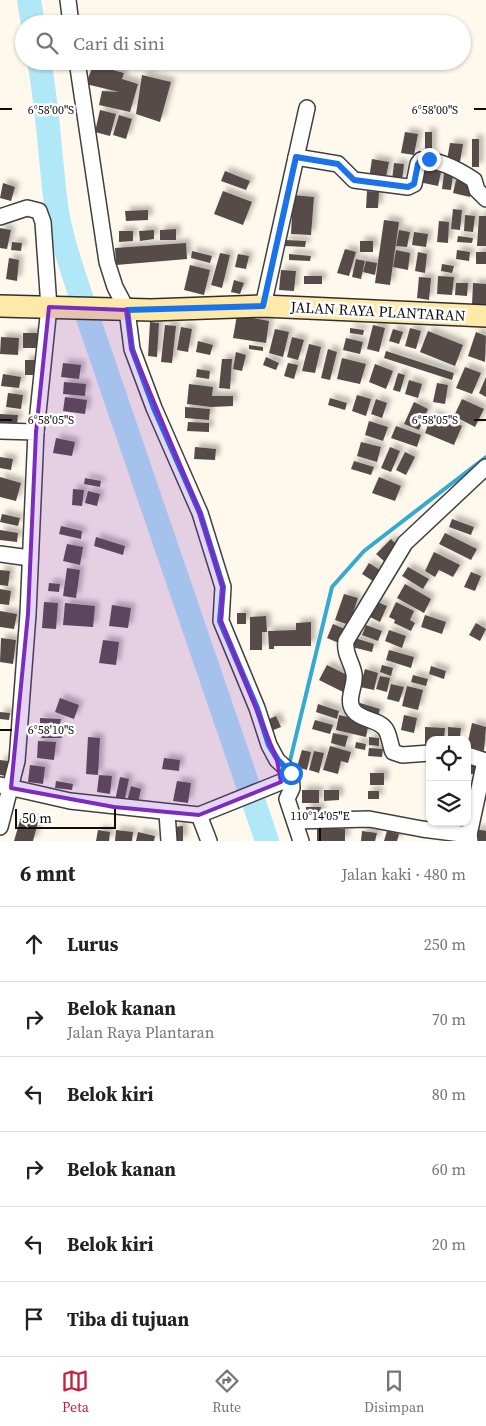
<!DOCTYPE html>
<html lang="id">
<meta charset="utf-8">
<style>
:root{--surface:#fff;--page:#f2f2f2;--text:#222;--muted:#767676;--line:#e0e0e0;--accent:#c3203e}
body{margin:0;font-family:"Source Serif 4",serif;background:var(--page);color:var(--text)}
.controls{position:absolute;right:15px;bottom:15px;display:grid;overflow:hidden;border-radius:10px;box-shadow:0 1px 4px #0004}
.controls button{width:45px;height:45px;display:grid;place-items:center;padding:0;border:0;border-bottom:1px solid var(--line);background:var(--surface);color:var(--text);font:25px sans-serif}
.scale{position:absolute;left:15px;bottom:12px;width:101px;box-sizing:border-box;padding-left:5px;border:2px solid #0d0d0d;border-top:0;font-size:14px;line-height:18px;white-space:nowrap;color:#0d0d0d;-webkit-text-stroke:4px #fff;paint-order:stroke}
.stop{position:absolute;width:15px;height:15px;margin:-11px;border:4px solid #1a73e8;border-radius:50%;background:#fff}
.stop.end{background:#1a73e8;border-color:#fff;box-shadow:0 1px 5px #0008}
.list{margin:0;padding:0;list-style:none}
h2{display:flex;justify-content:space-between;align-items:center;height:65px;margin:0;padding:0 20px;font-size:21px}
h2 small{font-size:16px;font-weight:400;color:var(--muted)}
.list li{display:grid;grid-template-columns:32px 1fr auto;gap:15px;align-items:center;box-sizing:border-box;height:75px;padding:0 20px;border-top:1px solid var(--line)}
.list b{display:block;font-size:19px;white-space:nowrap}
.list p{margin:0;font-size:16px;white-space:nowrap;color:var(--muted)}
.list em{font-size:16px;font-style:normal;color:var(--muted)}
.icon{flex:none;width:28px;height:28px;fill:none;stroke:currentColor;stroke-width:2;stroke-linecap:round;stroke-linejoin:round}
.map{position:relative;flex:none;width:486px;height:841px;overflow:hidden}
.search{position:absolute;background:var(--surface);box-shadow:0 1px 4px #0004;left:15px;right:15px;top:15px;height:55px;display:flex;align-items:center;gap:12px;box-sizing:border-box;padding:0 18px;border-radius:28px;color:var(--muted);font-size:19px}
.sheet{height:515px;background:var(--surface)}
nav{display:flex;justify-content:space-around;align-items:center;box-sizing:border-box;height:70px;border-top:1px solid var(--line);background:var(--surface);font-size:14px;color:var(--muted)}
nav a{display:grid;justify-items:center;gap:2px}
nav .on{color:var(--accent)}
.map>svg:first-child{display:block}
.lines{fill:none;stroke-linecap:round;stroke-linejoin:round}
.stream{stroke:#34aad2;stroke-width:4}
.river{stroke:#b0e8f8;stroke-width:24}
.building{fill:#564c49;filter:url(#shadow)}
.street-casing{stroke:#404040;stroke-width:18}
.secondary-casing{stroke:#2f2f2f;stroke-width:24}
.street{stroke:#fff;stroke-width:15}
.secondary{stroke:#ffe9a8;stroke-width:21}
.route{stroke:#1a73e8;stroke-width:6}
.marked{fill:#7b2cbf;fill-opacity:0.2;stroke:#7b2cbf;stroke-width:4;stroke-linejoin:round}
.ticks{fill:none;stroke:#0d0d0d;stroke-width:2}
.labels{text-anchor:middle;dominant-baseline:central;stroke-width:5;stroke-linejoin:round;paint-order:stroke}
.street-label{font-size:15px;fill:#0d0d0d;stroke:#fff}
.ticks-label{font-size:12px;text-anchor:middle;fill:#0d0d0d;stroke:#fff;stroke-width:5;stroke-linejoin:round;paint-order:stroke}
</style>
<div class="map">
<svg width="486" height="841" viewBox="0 0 486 841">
<defs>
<filter id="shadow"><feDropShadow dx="4.5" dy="-4.5" stdDeviation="2.5" flood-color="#0004"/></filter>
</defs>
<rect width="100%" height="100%" fill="#fff9ed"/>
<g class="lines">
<polyline class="stream" points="289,765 332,587 364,551 486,457"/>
<g class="river">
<polyline points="29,0 33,24"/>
<path d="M39 61C48 109 50 157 56 205 61 241 75 277 86 312L267 841"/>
</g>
</g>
<g class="building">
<polygon points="93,65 124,73 122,79 138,84 130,112 99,105 102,91 119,92 86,84"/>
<polygon points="142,75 171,82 160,122 136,114"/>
<polygon points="100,110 116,114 110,136 95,132"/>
<polygon points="119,115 132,119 126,139 113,135"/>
<polygon points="405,132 418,134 414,155 401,153"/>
<rect x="425" y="132" width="7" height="21"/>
<rect x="472" y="139" width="7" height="28"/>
<polygon points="450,143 463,144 460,162 447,160"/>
<polygon points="372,159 389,162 385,182 369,179"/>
<polygon points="394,163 404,164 402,181 392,180"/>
<polygon points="422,168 441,172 438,186 419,182"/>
<polygon points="225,171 250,181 246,190 221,181"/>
<polygon points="444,173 453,174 451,190 442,189"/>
<polygon points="456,180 473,184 470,197 453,193"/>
<polygon points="3,183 15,187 11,201 0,198"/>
<polygon points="223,191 252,202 243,225 214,214"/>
<polygon points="367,191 379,192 378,208 366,208"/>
<polygon points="293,195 314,197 311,235 291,234"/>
<polygon points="453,209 462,210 460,230 451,229"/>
<polygon points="148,210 148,220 126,221 125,211"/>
<polygon points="465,215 475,216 473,232 464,231"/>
<polygon points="479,216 486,216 486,246 477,246"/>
<polygon points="384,220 399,222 390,285 375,283"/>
<polygon points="439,221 449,222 448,243 437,242"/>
<polygon points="0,228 11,230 7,249 0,248"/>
<polygon points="176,229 176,240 160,240 160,230"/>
<polygon points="154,230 154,239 140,241 139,231"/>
<polygon points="399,230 410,232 407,247 396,246"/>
<polygon points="119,231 133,231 133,241 119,242"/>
<polygon points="414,232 428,234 426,247 412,245"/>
<polygon points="458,236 473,238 472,243 457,242"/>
<polygon points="285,240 306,241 305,247 285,246"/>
<rect x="360" y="241" width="13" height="11"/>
<polygon points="12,242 22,243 21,251 11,250"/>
<polygon points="186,243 187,259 116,265 115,248"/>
<polygon points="345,249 356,252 349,276 337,273"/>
<polygon points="396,250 410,253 408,270 393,267"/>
<polygon points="457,250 470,252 469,261 456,259"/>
<polygon points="192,251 212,256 210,263 191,258"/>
<polygon points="418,252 427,254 425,273 415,271"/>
<rect x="476" y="252" width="10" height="12"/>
<polygon points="220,253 230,255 222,288 211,285"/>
<polygon points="238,254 249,256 246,269 235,267"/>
<polygon points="289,254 311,256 310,261 289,260"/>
<polygon points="9,258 19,260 17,281 6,279"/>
<polygon points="356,259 365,261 361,279 352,277"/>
<polygon points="366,261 377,263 375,275 363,272"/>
<polygon points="442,264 454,266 452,273 441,271"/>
<polygon points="190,265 210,270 204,295 184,290"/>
<polygon points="281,270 296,271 294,291 279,290"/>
<rect x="304" y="276" width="18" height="8"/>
<polygon points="438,276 454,277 452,295 437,294"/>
<polygon points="419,277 431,278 429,300 417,298"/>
<polygon points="234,280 244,283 240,294 231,292"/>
<polygon points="456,283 468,283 467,296 455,295"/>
<polygon points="473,283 486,284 486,305 472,305"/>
<polygon points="237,315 269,321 266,343 233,338"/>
<polygon points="150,322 159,323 157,357 148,356"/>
<polygon points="165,325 176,326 172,363 161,362"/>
<polygon points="373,325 385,328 379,352 367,349"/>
<polygon points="181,327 192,329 188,352 177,350"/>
<polygon points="350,328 364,330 363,335 350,333"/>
<polygon points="410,328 421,331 416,349 405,346"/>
<polygon points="275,329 289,332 283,357 269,353"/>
<polygon points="393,329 403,332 399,344 389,341"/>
<polygon points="428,331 463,345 455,366 420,352"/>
<polygon points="476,332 486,336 485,362 468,356"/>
<rect x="23" y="333" width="14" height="15"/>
<polygon points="1,337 19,338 18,355 0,354"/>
<polygon points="292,337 304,340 298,360 287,357"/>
<polygon points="346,338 363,342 360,354 343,350"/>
<polygon points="198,341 213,345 210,355 196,352"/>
<polygon points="309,344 321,347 315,373 302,371"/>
<polygon points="249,345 263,347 263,351 249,349"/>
<polygon points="328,349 337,352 330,380 321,378"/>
<polygon points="386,351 454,373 452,380 384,358"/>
<polygon points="236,352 246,355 242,371 233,369"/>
<polygon points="266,357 279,363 276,370 263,365"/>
<polygon points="342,358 366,364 360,384 337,379"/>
<polygon points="222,359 232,359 230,389 219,388"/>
<rect x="25" y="360" width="12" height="15"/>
<polygon points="63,363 81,365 79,379 61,377"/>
<polygon points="288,363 298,365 294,379 284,376"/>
<polygon points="375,364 393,371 386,389 369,382"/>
<polygon points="465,367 481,373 472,394 456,388"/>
<polygon points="197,369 210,371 209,379 196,377"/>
<polygon points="398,373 405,375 400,392 393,390"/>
<polygon points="3,374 21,377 19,388 1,386"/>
<polygon points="486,377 486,397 479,393"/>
<polygon points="409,380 422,384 418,398 405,394"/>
<polygon points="64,382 86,384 85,396 63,394"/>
<polygon points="437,383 448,385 445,404 433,402"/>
<polygon points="189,384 213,387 212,396 233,396 233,406 211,407 187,404"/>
<polygon points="8,393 23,395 21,409 6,407"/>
<polygon points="357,395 371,399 366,416 352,411"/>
<polygon points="65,397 87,400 85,414 63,411"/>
<polygon points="330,398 347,403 345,410 328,405"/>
<polygon points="376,399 387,403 382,418 371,414"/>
<polygon points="462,399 484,409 475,427 454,416"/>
<polygon points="414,402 428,409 419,430 404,424"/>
<polygon points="185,407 210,409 209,420 185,418"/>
<polygon points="0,414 18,415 17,425 0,423"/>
<polygon points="432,414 462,426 454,445 425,433"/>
<polygon points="369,421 388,427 383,441 365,435"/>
<polygon points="188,422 209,423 209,432 187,431"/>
<polygon points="396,426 421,435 417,447 391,438"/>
<polygon points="56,438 75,442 72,456 53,453"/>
<polygon points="361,442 381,447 377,462 357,456"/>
<polygon points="195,447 216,449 215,460 194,459"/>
<polygon points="390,447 400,451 391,472 381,468"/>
<polygon points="405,452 415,457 406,475 396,470"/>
<polygon points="0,457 13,459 11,470 0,468"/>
<polygon points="354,461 374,467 371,475 351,469"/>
<polygon points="0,477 21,483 16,501 0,497"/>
<polygon points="379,477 401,486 395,501 372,493"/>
<polygon points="85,478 101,481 100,487 84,484"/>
<polygon points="73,489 84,490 82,506 72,505"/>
<polygon points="88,491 100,494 97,506 85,503"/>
<polygon points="2,514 20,518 18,526 0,522"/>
<polygon points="452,519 474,527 471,535 449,527"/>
<polygon points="61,526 82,531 81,539 59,534"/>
<polygon points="0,530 18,533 17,542 0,540"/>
<polygon points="445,533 477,549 471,560 439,544"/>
<polygon points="96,537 125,546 123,555 94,546"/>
<polygon points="391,539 400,548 386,563 376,554"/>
<polygon points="67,544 83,547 80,565 63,561"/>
<polygon points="434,552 460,565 453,577 439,570 435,577 425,571"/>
<polygon points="369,563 383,572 376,583 362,574"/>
<polygon points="408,567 429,579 423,589 402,576"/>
<polygon points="67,568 80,570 76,598 63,596"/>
<polygon points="0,570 10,571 8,586 0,585"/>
<polygon points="471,572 481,576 475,591 464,587"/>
<polygon points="49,583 60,584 59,592 48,591"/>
<polygon points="405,584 431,599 424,613 397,598"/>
<polygon points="0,589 11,591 9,605 0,604"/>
<polygon points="344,594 358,598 349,625 335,620"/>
<polygon points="375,601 387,606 380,622 368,616"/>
<polygon points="44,602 58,603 56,629 42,628"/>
<polygon points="396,602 414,611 410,620 415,623 411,631 394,623 395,620 389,617"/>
<polygon points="65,603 95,606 93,627 63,625"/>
<polygon points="112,605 131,608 128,628 109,626"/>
<polygon points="0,611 17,614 14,629 0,627"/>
<rect x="237" y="613" width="9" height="11"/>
<polygon points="425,615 446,622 442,634 421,627"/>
<polygon points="266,616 267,632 262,632 262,650 250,650 250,617"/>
<polygon points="311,622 311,646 274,646 274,649 269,649 268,631 296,630 296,623"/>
<polygon points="476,623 486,629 480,641 469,635"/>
<polygon points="333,624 347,630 341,644 327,638"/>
<polygon points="366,625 382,631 378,641 362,635"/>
<polygon points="389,630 406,636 402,648 385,641"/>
<polygon points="1,638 16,640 13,664 0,662"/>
<polygon points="355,638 374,644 372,652 352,647"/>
<polygon points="103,640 119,642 116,665 99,663"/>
<polygon points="389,650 414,657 411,668 386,660"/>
<polygon points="327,665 351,677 343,692 319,680"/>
<polygon points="382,665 393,668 391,676 380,672"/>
<polygon points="431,666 446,671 444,679 429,674"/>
<polygon points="365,669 378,673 374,690 360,687"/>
<polygon points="413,675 428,679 426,686 411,682"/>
<polygon points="380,676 390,678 387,692 376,689"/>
<polygon points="391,684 404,687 399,702 387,699"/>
<polygon points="407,686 423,690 418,710 402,706"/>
<polygon points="60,698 79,705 74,719 55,712"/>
<polygon points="360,703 380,709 377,719 357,713"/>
<polygon points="318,704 339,711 337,719 316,712"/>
<polygon points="0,712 10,713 9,720 0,719"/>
<polygon points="339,715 369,722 366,737 336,730"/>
<polygon points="404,715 417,718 414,733 401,730"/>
<polygon points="276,716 281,727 271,731 267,720"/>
<polygon points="40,718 61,719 60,724 40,723"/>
<polygon points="315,720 333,725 330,734 312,729"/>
<polygon points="472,723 486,727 484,751 467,746"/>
<polygon points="425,727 445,728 444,740 430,740 430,748 425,748"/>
<polygon points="448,727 461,728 460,738 448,737"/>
<polygon points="42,728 63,728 62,738 41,738"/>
<polygon points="333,733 348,736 345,747 331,743"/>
<polygon points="88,737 100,738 98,775 86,774"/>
<polygon points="369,737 379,738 379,746 369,745"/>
<polygon points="38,741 56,742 54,760 37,758"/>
<polygon points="356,742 366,744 365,750 355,748"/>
<polygon points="330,746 351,752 348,763 341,761 338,774 323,770"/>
<polygon points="369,748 383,749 382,757 368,756"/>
<polygon points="302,750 311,752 307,770 297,767"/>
<polygon points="314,751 324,753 319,773 309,770"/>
<polygon points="164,758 180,760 179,771 162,769"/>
<rect x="467" y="758" width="11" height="16"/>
<polygon points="0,760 8,761 6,776 0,775"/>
<polygon points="30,765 45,767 43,784 28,782"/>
<rect x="370" y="773" width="14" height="12"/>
<polygon points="99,775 112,776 110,794 97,792"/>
<polygon points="120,777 129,779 124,803 115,801"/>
<polygon points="56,781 73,784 72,790 55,788"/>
<polygon points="177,781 191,783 188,803 173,801"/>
<polygon points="131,786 141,789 137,807 126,805"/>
<rect x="302" y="790" width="17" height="13"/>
<polygon points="324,790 339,790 339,800 324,801"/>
<rect x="368" y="791" width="11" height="8"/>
<polygon points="306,807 321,807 320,816 306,816"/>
<polygon points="21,817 38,822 33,841 14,841"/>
<polygon points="183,826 183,841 175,841 174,827"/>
<polygon points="317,828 345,829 345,841 317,841"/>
<polygon points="476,829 486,831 486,841 473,841"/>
<polygon points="98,830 110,832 109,841 96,841"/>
<polygon points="116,830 133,832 132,841 115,841"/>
<polygon points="362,831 377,833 375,841 361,841"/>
<polygon points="387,831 399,834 397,841 384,841"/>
<polygon points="138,832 155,836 154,841 136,841"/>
</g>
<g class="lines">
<g class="street-casing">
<g id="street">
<polyline points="68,0 71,24"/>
<polyline points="77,61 107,262 115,287 127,310 132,349 154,408 200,513 223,587 221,621 257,708 269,745 277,760 291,773 292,788 287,799 301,841"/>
<path d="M296 157 338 164 354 180 408 187 414 184 418 164 421 160C439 159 459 170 474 180L477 190 486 199"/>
<polyline points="0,217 27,208 39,211 43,222 49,307 36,432"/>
<polyline points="263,306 307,108"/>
<polyline points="0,431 36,432 28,614 17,761 0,827"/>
<polyline points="0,554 30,558"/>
<path d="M430 753 402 755 393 752C390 745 390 737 386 730 380 719 362 721 354 711 345 700 356 686 354 674 352 662 344 654 346 641L405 543 486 467"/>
<polyline points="467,755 486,761"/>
<polyline points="0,785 70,801 199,815 281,782"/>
<polyline points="167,813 169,841"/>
<polyline points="199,815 209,841"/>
<polyline points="295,821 369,819 422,829 469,835"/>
<polyline points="470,841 469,835 485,761"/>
</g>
</g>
<g class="secondary-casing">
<polyline id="secondary" points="0,306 151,310 263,306 486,316"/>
</g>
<use href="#street" class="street"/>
<use href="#secondary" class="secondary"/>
</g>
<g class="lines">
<polyline class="route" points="291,773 278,760 269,745 257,708 220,621 223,587 200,513 154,408 132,349 127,310 263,306 296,157 338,164 354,180 408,187 414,184 418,164 421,160 429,159"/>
</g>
<path class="marked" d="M49 307 127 310 132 349 200 513 223 587 221 621 277 760 281 782 199 815 114 807 11 788 28 614 36 432Z"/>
<path class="ticks" d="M0 109H12M474 109H486M0 420H12M474 420H486M0 730H12M320 828V841"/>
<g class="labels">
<g class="street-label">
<text transform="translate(378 311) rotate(3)">JALAN RAYA PLANTARAN</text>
</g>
</g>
<g class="ticks-label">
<text x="51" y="114">6°58'00"S</text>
<text x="435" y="114">6°58'00"S</text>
<text x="51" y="424">6°58'05"S</text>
<text x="435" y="424">6°58'05"S</text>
<text x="51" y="734">6°58'10"S</text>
<text x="320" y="820">110°14'05"E</text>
</g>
</svg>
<div class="controls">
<button><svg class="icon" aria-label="locate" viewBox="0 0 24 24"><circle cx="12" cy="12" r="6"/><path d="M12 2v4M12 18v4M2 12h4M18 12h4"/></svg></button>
<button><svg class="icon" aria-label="layers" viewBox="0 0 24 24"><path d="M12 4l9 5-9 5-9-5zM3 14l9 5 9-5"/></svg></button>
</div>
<div class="scale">50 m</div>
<div class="stop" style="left:291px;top:773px"></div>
<div class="stop end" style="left:429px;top:159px"></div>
<div class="search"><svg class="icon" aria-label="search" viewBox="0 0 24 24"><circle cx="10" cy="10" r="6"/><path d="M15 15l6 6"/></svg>Cari di sini</div>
</div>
<section class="sheet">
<h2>6 mnt<small>Jalan kaki · 480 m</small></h2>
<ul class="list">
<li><svg class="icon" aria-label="ahead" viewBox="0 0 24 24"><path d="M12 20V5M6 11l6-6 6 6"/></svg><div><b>Lurus</b></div><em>250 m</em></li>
<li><svg class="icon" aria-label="right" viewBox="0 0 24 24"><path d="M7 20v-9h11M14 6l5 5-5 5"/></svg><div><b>Belok kanan</b><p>Jalan Raya Plantaran</p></div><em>70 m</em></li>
<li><svg class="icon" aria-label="left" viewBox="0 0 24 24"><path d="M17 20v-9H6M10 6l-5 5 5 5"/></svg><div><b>Belok kiri</b></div><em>80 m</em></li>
<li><svg class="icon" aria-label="right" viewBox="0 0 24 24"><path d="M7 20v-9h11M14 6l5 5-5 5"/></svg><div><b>Belok kanan</b></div><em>60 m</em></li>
<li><svg class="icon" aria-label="left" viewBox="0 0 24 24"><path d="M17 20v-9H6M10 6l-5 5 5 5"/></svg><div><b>Belok kiri</b></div><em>20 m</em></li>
<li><svg class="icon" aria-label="arrive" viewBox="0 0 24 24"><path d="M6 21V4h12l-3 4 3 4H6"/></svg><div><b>Tiba di tujuan</b></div></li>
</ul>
</section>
<nav>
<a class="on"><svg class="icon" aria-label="map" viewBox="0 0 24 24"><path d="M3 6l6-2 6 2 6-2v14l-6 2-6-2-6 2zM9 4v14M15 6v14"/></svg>Peta</a>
<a><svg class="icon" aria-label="directions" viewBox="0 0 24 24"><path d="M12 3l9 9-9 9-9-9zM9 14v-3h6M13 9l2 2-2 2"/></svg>Rute</a>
<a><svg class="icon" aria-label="saved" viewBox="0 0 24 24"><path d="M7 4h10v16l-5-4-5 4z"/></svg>Disimpan</a>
</nav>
